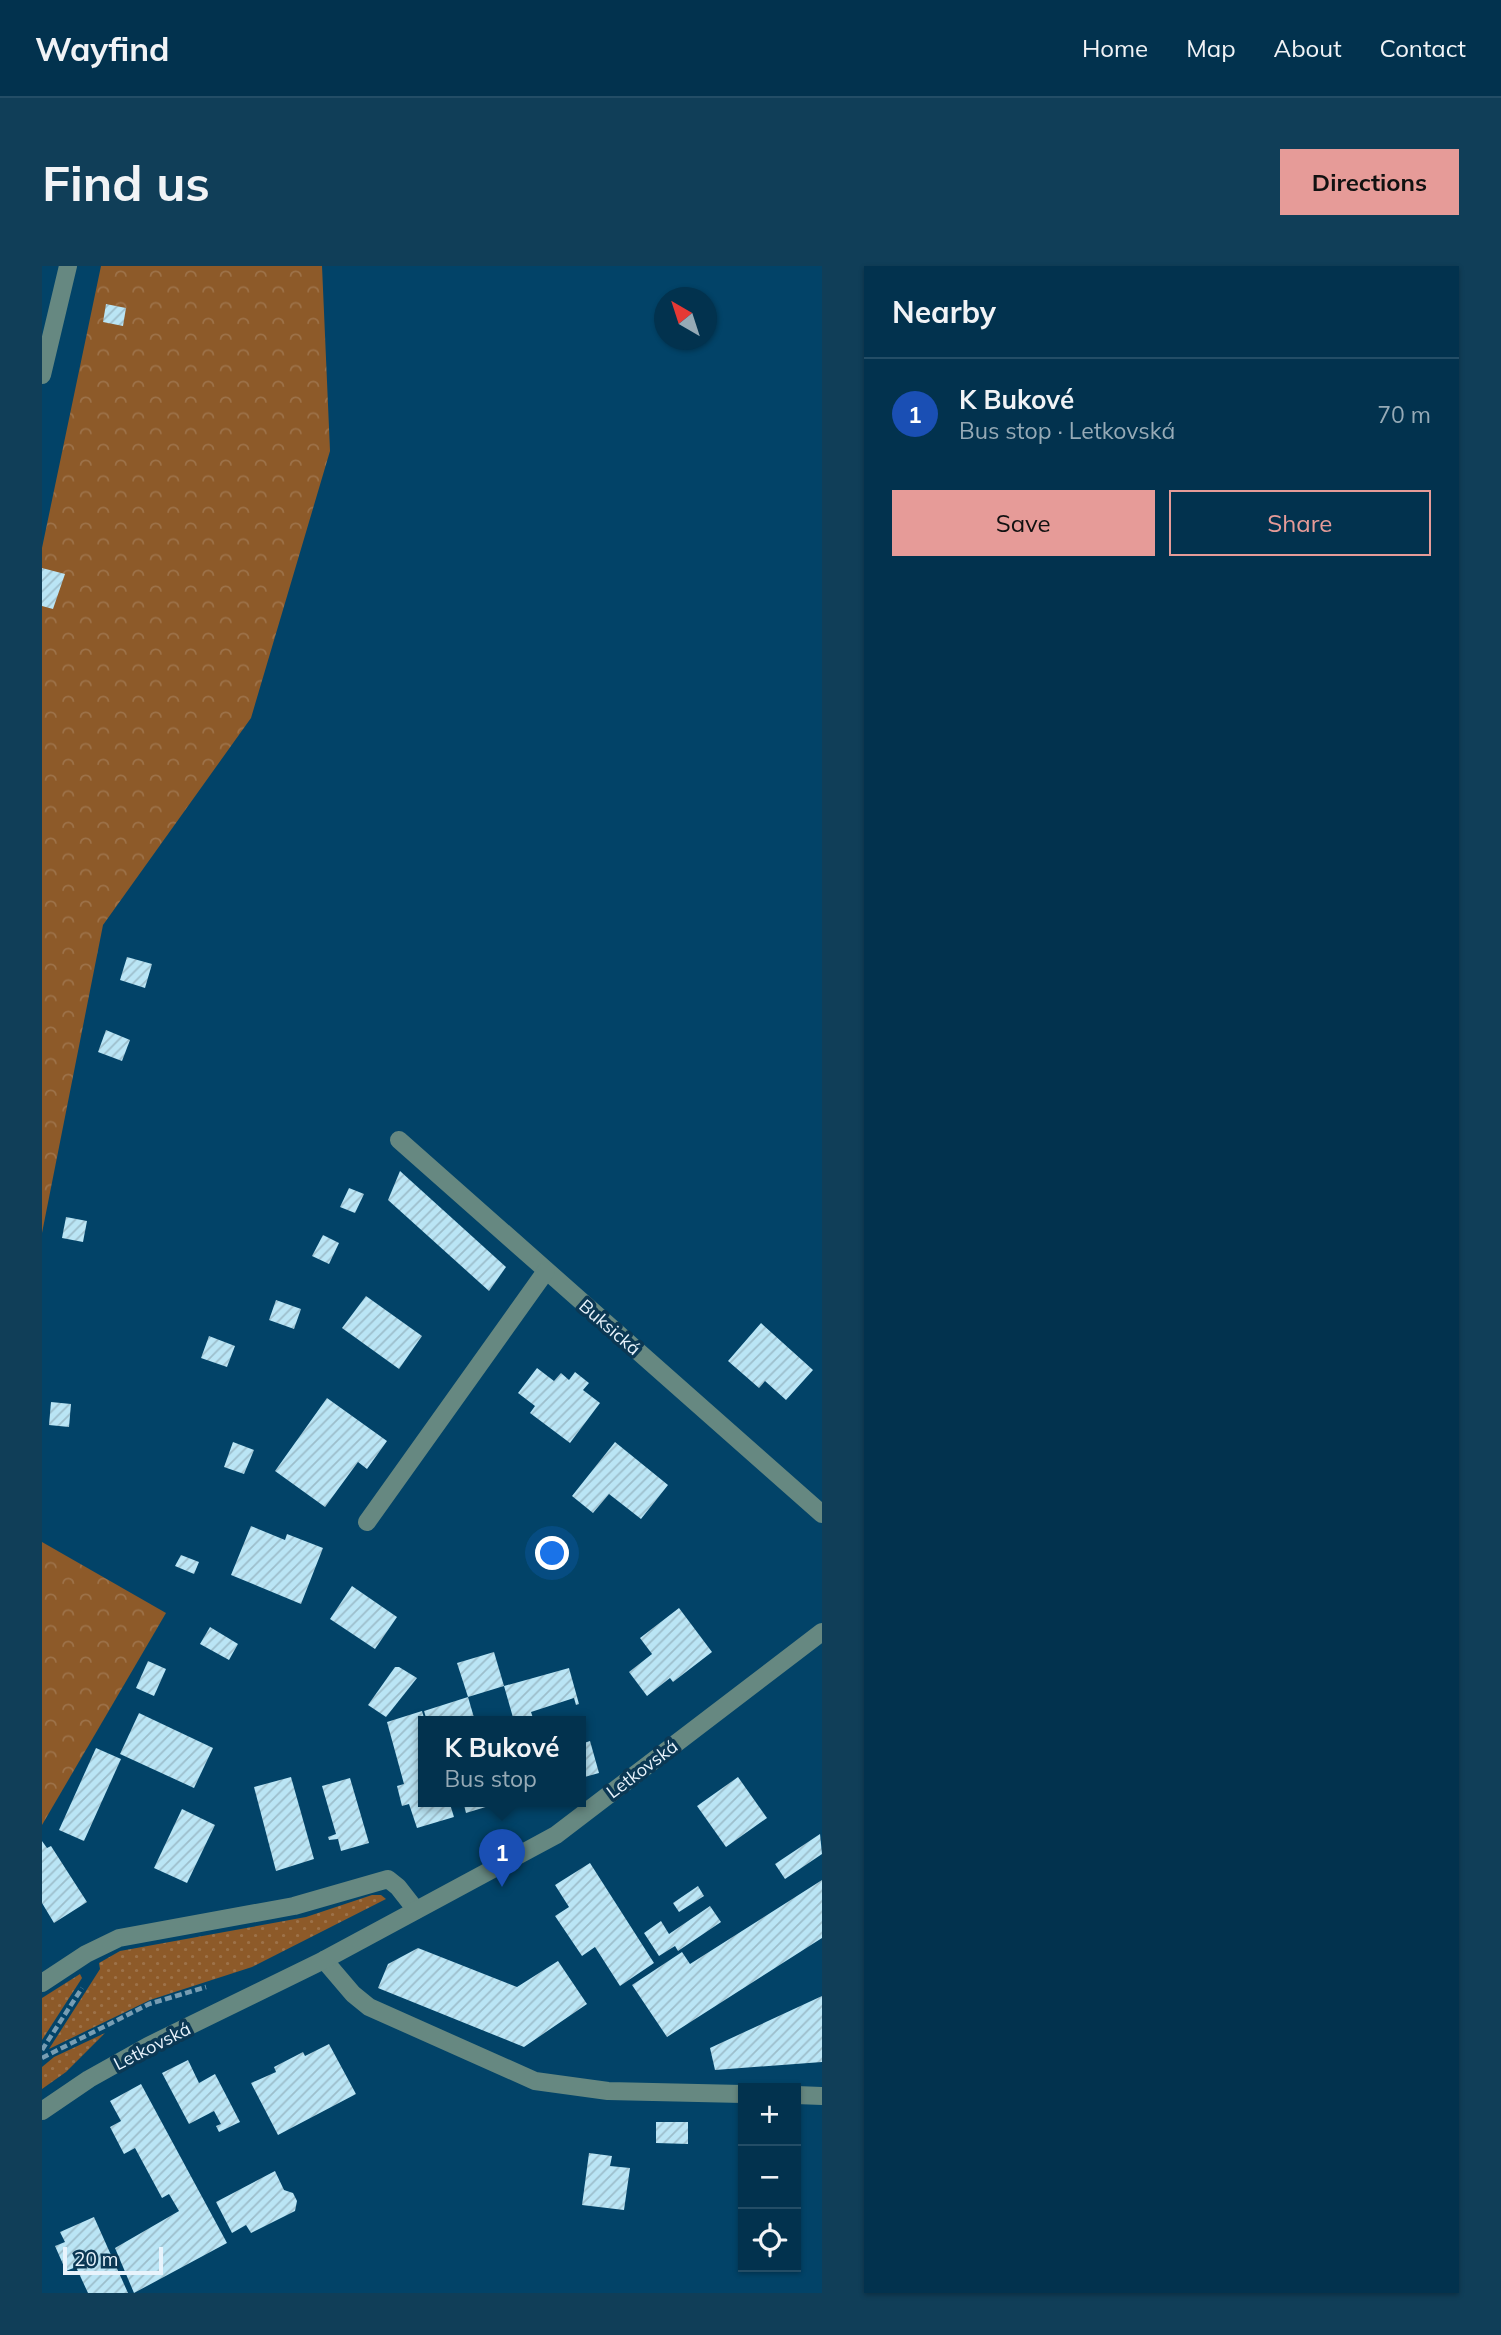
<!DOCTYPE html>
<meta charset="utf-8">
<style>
:root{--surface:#02324e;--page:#103e58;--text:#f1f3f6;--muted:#96aab6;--line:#234d66;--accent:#e69b98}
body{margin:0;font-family:Mulish,sans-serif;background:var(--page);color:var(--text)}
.controls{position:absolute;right:21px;bottom:21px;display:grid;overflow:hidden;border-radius:0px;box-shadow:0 2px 5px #0004}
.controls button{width:63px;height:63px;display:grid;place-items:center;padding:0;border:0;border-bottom:2px solid var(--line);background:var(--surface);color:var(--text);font:35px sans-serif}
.compass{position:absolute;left:612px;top:21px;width:63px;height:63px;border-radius:50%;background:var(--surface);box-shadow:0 2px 5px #0004;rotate:321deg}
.scale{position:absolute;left:21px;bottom:18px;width:100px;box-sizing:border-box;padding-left:7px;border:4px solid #e8f3fc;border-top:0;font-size:19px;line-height:24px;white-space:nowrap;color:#e8f3fc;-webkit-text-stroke:5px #0b3854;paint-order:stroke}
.you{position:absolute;left:511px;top:1288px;width:24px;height:24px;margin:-18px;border:5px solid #fff;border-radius:50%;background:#1a73e8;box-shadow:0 0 0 10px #1a73e833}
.badge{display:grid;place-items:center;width:46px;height:46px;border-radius:50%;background:var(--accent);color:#fff;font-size:23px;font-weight:700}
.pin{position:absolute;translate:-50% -58px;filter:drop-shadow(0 2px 4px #0008)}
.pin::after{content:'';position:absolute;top:37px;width:24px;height:21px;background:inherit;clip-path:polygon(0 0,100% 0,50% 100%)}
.popup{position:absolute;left:376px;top:1450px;width:168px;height:91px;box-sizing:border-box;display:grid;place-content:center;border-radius:0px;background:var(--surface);filter:drop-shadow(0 2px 5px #0005);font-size:23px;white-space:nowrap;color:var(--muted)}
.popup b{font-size:26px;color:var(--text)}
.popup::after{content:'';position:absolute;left:50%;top:100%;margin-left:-14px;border:14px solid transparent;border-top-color:var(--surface)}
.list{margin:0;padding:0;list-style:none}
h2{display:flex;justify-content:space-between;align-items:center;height:91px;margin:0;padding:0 28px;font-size:30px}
h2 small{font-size:23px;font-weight:400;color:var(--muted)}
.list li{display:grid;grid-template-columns:46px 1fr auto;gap:21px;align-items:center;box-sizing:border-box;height:112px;padding:0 28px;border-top:2px solid var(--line)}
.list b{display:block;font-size:26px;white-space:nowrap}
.list p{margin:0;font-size:23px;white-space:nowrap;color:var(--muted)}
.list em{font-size:23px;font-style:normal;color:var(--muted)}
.actions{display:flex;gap:14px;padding:21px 28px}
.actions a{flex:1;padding:16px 0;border:2px solid var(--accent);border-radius:0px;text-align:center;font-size:24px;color:var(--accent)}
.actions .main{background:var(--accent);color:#111}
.icon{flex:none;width:38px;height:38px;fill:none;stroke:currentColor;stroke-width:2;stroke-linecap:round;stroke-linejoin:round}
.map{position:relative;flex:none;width:780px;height:2027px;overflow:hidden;border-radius:0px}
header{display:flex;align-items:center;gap:42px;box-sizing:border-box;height:98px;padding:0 35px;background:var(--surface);border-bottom:2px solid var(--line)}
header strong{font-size:33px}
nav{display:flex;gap:38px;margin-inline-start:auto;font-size:24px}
.intro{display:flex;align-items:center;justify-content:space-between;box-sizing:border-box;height:168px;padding:0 42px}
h1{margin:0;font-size:49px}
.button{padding:18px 32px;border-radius:0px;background:var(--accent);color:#111;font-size:24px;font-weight:700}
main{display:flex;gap:42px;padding:0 42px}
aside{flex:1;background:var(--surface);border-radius:0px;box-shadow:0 2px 5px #0004}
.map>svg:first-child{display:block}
.grass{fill:url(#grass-dots)}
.forest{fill:url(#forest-crowns)}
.building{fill:url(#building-hatch)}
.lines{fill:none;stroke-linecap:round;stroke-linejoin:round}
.path{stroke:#779db3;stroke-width:4.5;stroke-dasharray:7 3.5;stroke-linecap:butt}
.minor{stroke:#668881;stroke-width:18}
.labels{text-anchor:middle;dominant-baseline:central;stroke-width:7;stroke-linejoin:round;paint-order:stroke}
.street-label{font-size:18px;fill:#e8f3fc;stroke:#0b3854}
</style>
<header>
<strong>Wayfind</strong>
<nav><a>Home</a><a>Map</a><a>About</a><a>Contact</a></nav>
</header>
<div class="intro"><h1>Find us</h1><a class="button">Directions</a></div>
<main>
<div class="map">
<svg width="780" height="2027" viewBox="0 0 780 2027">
<defs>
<pattern id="grass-dots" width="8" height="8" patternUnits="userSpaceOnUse" patternTransform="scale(1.75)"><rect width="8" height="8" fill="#8d5a29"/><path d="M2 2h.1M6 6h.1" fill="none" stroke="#9d7249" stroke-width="1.8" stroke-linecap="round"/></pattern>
<pattern id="forest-crowns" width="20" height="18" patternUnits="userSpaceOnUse" patternTransform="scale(1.75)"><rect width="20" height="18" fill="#8d5a29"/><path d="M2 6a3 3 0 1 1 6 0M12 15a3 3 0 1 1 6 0" fill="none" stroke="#9d7249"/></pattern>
<pattern id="building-hatch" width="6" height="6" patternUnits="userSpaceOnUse" patternTransform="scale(1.75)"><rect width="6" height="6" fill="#bae5f5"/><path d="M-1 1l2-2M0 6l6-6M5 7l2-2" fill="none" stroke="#9dbecb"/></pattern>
</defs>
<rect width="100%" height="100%" fill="#024368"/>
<g class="grass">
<polygon points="330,1629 339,1629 344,1633 210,1701 108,1734 7,1783 58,1703 57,1697 78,1685 264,1651"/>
<polygon points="38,1708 40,1712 0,1774 0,1732"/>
<polygon points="63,1767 24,1806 0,1823 0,1801 12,1791"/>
</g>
<g class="forest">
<polygon points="59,0 280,0 288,185 209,452 61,659 0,967 0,282"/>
<polygon points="0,1276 124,1347 0,1559"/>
</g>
<g class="building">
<polygon points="64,38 84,42 81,60 61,56"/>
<polygon points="0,302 23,308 11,343 0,340"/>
<polygon points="85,691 110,698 103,722 78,714"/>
<polygon points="64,764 88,774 80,795 56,786"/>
<polygon points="358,905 464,1001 447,1025 346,934"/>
<polygon points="307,922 322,928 313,947 298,941"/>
<polygon points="24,951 45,955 41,976 20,972"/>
<polygon points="281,969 297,977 287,998 270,990"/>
<polygon points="324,1030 380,1070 357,1103 300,1062"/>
<polygon points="234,1034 259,1043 252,1063 227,1054"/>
<polygon points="719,1057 771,1104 744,1134 723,1115 717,1122 686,1095"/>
<polygon points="167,1070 193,1080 185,1101 159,1092"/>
<polygon points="495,1102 512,1115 519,1107 527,1114 533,1106 547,1117 541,1124 558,1137 528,1177 488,1147 493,1140 476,1127"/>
<polygon points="285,1132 345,1175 325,1203 316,1196 283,1241 233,1205"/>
<polygon points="9,1136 29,1138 27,1161 7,1159"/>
<polygon points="191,1176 212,1184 202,1208 182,1201"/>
<polygon points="573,1176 626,1219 599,1253 567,1228 551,1247 530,1230"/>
<polygon points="209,1260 243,1274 245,1268 281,1282 259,1338 189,1309"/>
<polygon points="139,1289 157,1296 152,1308 133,1300"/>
<polygon points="310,1320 355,1351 333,1383 288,1353"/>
<polygon points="637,1342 670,1386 631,1416 628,1412 605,1430 587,1406 610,1388 598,1372"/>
<polygon points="168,1361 196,1378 187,1394 158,1378"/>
<polygon points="452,1386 462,1420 426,1431 415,1397"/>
<polygon points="106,1395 124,1403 112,1430 94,1422"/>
<polygon points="353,1401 357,1401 375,1412 344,1451 326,1439"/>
<polygon points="527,1402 537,1438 534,1439 532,1432 489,1446 492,1455 472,1455 462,1420"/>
<polygon points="426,1431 433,1455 385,1455 382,1445"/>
<polygon points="380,1445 383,1455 381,1535 407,1535 412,1551 375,1562 367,1538 360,1540 355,1520 362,1518 345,1456"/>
<polygon points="97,1447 171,1482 152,1522 78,1488"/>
<polygon points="548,1475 557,1507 539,1512 539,1478"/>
<polygon points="54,1482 79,1493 42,1575 17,1564"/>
<polygon points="249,1511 272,1593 234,1605 212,1521"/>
<polygon points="696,1511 725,1552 684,1581 655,1540"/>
<polygon points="308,1512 327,1577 299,1585 296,1573 287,1574 286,1571 294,1568 280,1520"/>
<polygon points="421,1535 460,1535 460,1536 424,1547"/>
<polygon points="140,1543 173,1559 145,1617 112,1602"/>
<polygon points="778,1568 780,1588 743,1613 733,1598"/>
<polygon points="0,1575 5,1582 9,1580 45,1636 12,1657 0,1637"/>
<polygon points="548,1597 612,1697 578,1720 553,1681 540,1690 513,1650 527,1641 513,1619"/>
<polygon points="780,1614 780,1672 625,1771 590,1719 640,1686 648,1698"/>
<polygon points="656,1620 662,1630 637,1646 631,1637"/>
<polygon points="668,1640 679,1656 636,1685 633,1680 617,1690 602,1667 619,1655 627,1668"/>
<polygon points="376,1682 475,1721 516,1695 545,1738 482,1781 336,1722 346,1698"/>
<polygon points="780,1730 780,1796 673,1804 668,1782"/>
<polygon points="287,1778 314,1828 236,1869 209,1817 234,1806 232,1801 261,1786 263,1790"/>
<polygon points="146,1794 157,1817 173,1808 198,1856 177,1866 174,1860 179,1858 172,1845 147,1858 120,1807"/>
<polygon points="99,1818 185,1977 92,2027 73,1982 137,1945 127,1928 120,1932 93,1882 82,1888 68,1861 79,1855 68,1835"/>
<polygon points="614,1856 646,1856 646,1878 614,1877"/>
<polygon points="547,1887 570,1890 568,1900 588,1902 582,1944 540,1939"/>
<polygon points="233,1905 242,1924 251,1927 255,1935 253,1945 209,1967 204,1959 190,1967 174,1936"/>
<polygon points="52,1951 86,2027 46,2027 34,2001 24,2005 13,1980 23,1976 18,1966"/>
</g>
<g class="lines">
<g class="path">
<polyline points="0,1784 40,1722"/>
<polyline points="0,1792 107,1738 164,1721"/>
</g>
<g class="minor">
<polyline points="0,109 26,0"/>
<polyline points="357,874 780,1248"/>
<polyline points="325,1256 504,1005"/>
<polyline points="282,1694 311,1728 327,1741 493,1815 566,1825 701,1828"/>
<polyline points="0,1717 44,1688 77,1672 252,1640 346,1613 356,1621 374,1644"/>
<polyline points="754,1829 780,1830"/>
<polyline points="0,1845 47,1813 106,1780 282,1694 514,1569 780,1366"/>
</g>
</g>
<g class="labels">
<g class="street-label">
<text transform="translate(568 1061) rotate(41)">Buksická</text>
<text transform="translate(600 1503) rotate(-37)">Letkovská</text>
<text transform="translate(110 1780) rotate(-27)">Letkovská</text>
</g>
</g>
</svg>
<div class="controls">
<button>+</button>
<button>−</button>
<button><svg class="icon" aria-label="locate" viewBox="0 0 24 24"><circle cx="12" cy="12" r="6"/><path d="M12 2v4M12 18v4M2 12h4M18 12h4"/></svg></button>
</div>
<svg class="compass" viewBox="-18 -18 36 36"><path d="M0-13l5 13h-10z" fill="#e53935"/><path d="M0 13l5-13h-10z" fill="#96aab6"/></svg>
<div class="scale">20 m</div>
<div class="you"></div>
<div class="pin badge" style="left:460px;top:1621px;background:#1a4fb4">1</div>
<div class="popup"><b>K Bukové</b>Bus stop</div>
</div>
<aside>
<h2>Nearby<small></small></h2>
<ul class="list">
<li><span class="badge" style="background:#1a4fb4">1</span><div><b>K Bukové</b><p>Bus stop · Letkovská</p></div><em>70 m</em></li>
</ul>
<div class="actions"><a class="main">Save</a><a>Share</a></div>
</aside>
</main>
